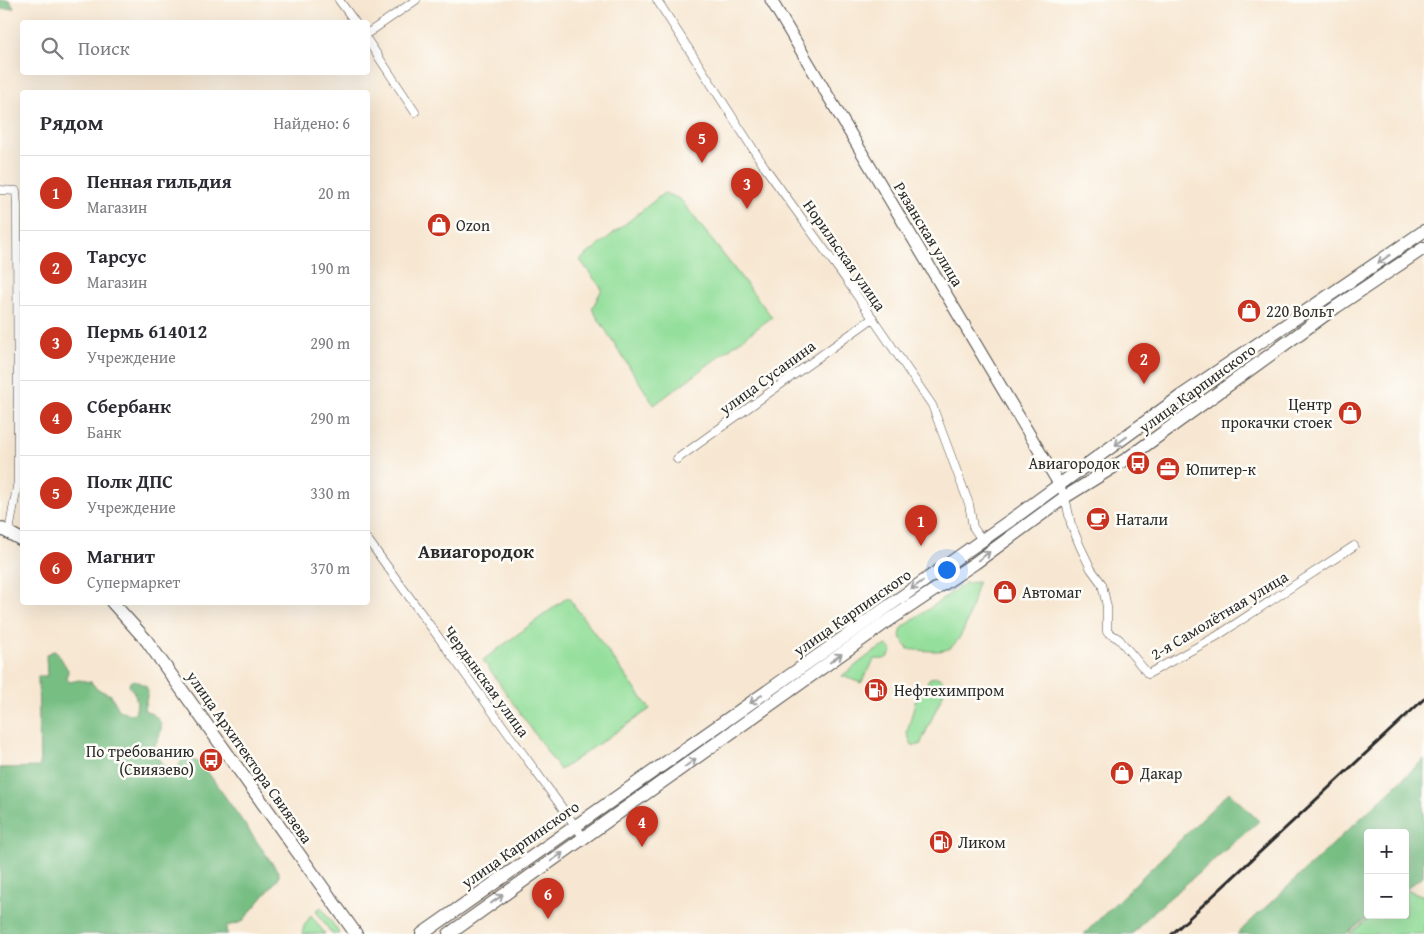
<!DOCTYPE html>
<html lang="ru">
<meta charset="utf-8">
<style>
:root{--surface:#fff;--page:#f2f2f3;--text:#2b2b33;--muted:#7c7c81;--line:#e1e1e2;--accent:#c8321e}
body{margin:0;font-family:"Gentium Book Plus",serif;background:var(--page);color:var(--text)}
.controls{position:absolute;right:15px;bottom:15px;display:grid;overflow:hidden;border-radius:5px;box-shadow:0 5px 20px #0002}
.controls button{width:45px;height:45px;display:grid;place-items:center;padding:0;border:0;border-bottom:1px solid var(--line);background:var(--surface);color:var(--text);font:25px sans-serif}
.you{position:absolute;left:946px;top:569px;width:18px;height:18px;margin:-12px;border:4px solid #fff;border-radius:50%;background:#1a73e8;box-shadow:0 0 0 8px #1a73e833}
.badge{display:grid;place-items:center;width:32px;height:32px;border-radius:50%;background:var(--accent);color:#fff;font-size:16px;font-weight:700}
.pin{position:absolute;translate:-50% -41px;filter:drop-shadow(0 1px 2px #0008)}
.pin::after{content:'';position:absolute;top:26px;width:18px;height:15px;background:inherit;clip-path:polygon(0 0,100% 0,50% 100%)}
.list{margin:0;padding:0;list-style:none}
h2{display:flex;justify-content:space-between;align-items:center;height:65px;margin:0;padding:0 20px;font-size:21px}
h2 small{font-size:16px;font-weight:400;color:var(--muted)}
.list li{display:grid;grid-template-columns:32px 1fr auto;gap:15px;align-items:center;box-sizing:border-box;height:75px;padding:0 20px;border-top:1px solid var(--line)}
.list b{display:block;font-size:19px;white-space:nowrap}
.list p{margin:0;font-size:16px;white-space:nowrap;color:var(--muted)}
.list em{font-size:16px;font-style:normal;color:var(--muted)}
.icon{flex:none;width:28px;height:28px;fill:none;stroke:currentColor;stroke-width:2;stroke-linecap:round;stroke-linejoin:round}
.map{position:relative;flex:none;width:1424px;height:934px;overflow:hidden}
.search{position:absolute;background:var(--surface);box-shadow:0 5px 20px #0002;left:20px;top:20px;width:350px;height:55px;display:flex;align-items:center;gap:12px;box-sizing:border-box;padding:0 18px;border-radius:5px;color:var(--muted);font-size:19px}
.panel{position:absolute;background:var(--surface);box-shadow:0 5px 20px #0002;left:20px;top:90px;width:350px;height:515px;border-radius:5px}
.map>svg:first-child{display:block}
.green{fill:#94df9b;stroke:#608563}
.forest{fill:#77be83;stroke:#517457}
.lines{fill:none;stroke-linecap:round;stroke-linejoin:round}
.street-casing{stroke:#4a4744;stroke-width:9}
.secondary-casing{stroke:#4a4744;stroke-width:13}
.primary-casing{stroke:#4a4744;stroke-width:14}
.street{stroke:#fff;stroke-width:8}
.secondary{stroke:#fff;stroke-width:11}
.primary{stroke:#fff;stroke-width:12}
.rail{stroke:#2b2b2b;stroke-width:3}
.oneway{stroke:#a0a0a0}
.labels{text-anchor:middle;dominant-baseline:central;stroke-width:5;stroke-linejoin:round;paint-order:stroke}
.poi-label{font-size:16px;fill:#2b2b2b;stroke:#fdfcf7;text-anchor:start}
.street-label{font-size:16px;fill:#2b2b2b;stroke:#fdfcf7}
.quarter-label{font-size:19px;font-weight:bold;fill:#2b2b2b;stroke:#fdfcf7}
</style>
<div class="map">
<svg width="1424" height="934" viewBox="0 0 1424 934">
<rect width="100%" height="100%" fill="#fdfcf7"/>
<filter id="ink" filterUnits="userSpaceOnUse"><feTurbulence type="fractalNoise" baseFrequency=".02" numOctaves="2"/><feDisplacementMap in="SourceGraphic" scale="10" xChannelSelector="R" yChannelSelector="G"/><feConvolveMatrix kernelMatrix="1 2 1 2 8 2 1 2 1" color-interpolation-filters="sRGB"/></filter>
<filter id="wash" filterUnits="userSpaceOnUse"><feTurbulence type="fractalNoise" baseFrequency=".0096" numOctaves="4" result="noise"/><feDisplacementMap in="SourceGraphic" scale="20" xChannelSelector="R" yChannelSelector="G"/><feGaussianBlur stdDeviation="1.12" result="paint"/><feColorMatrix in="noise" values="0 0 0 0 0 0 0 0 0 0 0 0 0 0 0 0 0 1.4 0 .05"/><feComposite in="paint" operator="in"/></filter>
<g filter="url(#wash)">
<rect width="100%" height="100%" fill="#f7e7d2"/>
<g class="green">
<polygon points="664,193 680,199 772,317 654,405 592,309 602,289 580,260"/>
<path d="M978 582C972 601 967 639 948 649 939 653 918 650 908 649L900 636 902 628 965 583Z"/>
<polygon points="568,597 650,709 560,770 483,660"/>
<path d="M887 645 892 651C888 659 884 660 875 659L861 683 842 676 873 652Z"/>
<polygon points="938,677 947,685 920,745 912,745 907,733 915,702 930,678"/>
<polygon points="1408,890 1424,896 1424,934 1349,934 1374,915 1405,915 1405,892"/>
<polygon points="321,907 340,934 332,934 316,911"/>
<polygon points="311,915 325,934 302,934 304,926"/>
</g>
<g class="forest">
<polygon points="0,0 9,0 14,8 0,9"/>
<path d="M53 651 57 652 68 670 67 679 70 682 79 680 91 682 97 689 111 695 119 710 130 714 135 713C139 703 136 693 129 686L130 682 134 680 146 686 148 692 144 709C148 713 155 714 158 719 166 728 157 740 154 747 158 758 162 771 176 769L183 759 187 757 202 764 279 873V876L277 880 242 922 227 926 226 931 228 934H0V768L40 767 38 676H47L46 655Z"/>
<polygon points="1424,759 1423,876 1405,890 1405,833 1368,833 1368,915 1371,915 1346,934 1237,934"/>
<polygon points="1229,792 1259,821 1151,914 1132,934 1084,934"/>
</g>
</g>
<g filter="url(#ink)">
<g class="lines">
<g class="street-casing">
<g id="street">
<polyline points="339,0 355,22"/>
<polyline points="657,0 766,169 845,278 932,405 969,504 973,527 982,540"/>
<polyline points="368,33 416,0"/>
<polyline points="368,41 415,112"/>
<polyline points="0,190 16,191 17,205 18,481 9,532"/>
<polyline points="677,459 873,318"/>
<polyline points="1059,484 1065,497 1071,524 1080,546 1091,569 1102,584 1107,607 1107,632 1119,639 1148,674 1217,636 1354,546"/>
<polyline points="368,540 584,838"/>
</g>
</g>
<g class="secondary-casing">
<polyline id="secondary" points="771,0 1059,484"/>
</g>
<g class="primary-casing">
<g id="primary">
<polyline points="0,528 22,540"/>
<polyline points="112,602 147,641 356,934"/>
<polyline points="422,934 1018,515 1181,396 1424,231"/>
<polyline points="449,934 882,625 975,563 1065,497 1128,458 1336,307 1424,248"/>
</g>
</g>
<use href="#street" class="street"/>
<use href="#secondary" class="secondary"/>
<use href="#primary" class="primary"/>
<polyline class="rail" points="1172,934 1424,699"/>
</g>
<defs><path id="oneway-shaft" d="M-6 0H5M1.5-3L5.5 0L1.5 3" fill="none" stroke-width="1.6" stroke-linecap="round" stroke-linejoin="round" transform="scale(1.25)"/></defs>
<g class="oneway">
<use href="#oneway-shaft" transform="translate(1384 259) rotate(145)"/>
<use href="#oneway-shaft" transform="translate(1121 441) rotate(144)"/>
<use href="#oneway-shaft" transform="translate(984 556) rotate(-36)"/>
<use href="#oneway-shaft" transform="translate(917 585) rotate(145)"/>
<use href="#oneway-shaft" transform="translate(836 658) rotate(-36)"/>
<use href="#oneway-shaft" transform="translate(756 699) rotate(145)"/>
<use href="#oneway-shaft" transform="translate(690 763) rotate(-37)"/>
<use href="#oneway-shaft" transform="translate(557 857) rotate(-35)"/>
<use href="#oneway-shaft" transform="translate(497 899) rotate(-36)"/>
</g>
</g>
<defs>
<g id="shop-disc" transform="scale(1.25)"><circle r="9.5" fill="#c8321e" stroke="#fdfcf7"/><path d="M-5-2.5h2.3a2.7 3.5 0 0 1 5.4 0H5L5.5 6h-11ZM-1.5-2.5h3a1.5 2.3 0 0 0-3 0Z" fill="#fff"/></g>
<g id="bus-disc" transform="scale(1.25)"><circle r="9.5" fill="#c8321e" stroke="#fdfcf7"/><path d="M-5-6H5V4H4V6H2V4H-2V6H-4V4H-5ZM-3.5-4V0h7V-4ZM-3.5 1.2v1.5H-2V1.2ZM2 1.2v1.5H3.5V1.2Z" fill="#fff"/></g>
<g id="office-disc" transform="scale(1.25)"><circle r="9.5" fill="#c8321e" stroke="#fdfcf7"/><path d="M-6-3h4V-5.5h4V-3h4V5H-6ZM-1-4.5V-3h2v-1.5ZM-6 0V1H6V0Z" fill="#fff"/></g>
<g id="cafe-disc" transform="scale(1.25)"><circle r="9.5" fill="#c8321e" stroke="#fdfcf7"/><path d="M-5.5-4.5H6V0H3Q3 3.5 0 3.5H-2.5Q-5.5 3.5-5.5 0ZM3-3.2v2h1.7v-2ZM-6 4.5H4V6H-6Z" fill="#fff"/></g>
<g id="fuel-disc" transform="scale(1.25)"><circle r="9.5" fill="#c8321e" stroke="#fdfcf7"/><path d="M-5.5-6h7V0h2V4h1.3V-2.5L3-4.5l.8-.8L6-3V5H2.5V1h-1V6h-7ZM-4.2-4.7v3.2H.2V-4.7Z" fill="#fff"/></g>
</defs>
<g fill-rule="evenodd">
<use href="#shop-disc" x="439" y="225"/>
<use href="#shop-disc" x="1249" y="311"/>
<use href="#shop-disc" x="1350" y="413"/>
<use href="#bus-disc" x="1138" y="463"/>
<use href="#office-disc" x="1168" y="469"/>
<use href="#cafe-disc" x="1098" y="519"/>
<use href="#shop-disc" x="1005" y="592"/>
<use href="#fuel-disc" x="876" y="690"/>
<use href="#bus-disc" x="211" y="760"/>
<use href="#shop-disc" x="1122" y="773"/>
<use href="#fuel-disc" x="941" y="842"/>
</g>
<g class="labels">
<g class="poi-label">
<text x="456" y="225">Ozon</text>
<text x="1266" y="311">220 Вольт</text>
<text x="1332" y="404" text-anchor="end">Центр<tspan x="1332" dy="18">прокачки стоек</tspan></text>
<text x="1120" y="463" text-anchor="end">Авиагородок</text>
<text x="1186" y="469">Юпитер-к</text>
<text x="1116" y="519">Натали</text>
<text x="1022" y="592">Автомаг</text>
<text x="894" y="690">Нефтехимпром</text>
<text x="194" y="751" text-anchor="end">По требованию<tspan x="194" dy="18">(Свиязево)</tspan></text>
<text x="1140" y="773">Дакар</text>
<text x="958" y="842">Ликом</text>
</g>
<g class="street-label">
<text transform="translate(929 234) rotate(59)">Рязанская улица</text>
<text transform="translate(845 255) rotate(55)">Норильская улица</text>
<text transform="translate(767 377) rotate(-36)">улица Сусанина</text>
<text transform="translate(1197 388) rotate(-36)">улица Карпинского</text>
<text transform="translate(852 612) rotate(-35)">улица Карпинского</text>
<text transform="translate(1219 615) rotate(-31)">2-я Самолётная улица</text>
<text transform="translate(487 681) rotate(54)">Чердынская улица</text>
<text transform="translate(250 757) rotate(55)">улица Архитектора Свиязева</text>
<text transform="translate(520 844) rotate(-35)">улица Карпинского</text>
</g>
<g class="quarter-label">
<text x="476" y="551">Авиагородок</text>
</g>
</g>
</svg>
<div class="controls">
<button>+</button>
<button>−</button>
</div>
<div class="you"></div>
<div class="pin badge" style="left:921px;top:546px">1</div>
<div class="pin badge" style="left:1144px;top:384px">2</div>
<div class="pin badge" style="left:747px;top:209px">3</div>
<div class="pin badge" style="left:642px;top:847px">4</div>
<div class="pin badge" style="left:702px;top:163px">5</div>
<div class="pin badge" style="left:548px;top:919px">6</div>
<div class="search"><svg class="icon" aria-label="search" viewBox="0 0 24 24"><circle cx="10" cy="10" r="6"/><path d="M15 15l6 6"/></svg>Поиск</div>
<section class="panel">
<h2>Рядом<small>Найдено: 6</small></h2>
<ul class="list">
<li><span class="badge">1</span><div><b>Пенная гильдия</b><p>Магазин</p></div><em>20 m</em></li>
<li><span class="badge">2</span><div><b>Тарсус</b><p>Магазин</p></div><em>190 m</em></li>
<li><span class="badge">3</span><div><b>Пермь 614012</b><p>Учреждение</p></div><em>290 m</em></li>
<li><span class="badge">4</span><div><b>Сбербанк</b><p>Банк</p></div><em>290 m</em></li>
<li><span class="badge">5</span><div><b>Полк ДПС</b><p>Учреждение</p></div><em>330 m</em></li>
<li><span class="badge">6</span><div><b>Магнит</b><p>Супермаркет</p></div><em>370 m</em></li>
</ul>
</section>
</div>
